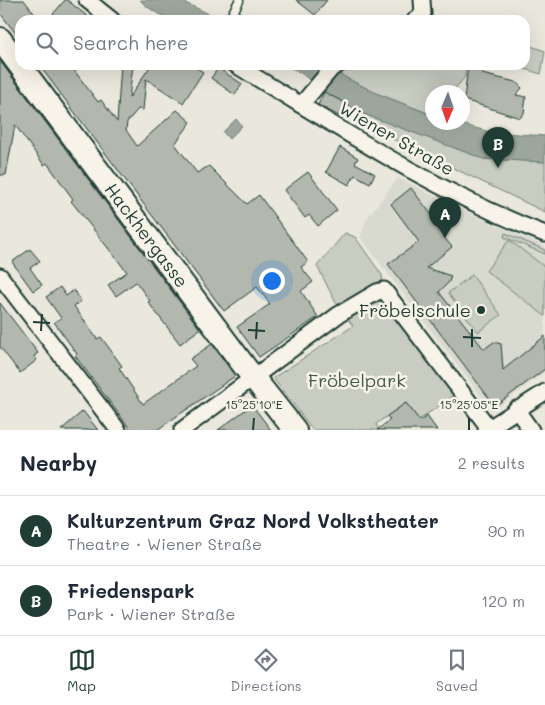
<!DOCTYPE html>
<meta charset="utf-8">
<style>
:root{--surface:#fff;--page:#f6f6f7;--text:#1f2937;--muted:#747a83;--line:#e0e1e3;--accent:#1f3d34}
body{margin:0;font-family:Mali,sans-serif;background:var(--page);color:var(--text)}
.compass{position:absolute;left:425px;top:85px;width:45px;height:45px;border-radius:50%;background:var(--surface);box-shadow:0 5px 20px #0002;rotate:182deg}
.you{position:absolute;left:271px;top:280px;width:18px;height:18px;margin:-12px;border:4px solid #fff;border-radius:50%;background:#1a73e8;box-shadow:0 0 0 8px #1a73e833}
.badge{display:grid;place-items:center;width:32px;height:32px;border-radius:50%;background:var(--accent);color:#fff;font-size:16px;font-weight:700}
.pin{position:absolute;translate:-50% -41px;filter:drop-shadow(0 1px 2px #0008)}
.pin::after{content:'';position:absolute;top:26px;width:18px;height:15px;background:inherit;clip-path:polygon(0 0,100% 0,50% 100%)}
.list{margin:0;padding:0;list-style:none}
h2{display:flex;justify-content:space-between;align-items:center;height:65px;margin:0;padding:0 20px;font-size:21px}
h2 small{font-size:16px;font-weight:400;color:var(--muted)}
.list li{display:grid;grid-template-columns:32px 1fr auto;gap:15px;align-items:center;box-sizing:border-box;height:70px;padding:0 20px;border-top:1px solid var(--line)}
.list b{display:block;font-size:19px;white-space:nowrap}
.list p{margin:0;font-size:16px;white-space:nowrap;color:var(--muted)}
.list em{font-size:16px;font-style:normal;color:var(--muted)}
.icon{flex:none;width:28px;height:28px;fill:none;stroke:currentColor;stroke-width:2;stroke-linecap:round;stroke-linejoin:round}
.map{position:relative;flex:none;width:545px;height:430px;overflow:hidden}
.search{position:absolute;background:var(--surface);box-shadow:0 5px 20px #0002;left:15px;right:15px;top:15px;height:55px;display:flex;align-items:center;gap:12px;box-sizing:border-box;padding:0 18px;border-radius:15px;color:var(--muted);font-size:19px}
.sheet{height:205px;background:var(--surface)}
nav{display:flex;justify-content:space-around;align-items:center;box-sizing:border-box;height:70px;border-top:1px solid var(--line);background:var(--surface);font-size:14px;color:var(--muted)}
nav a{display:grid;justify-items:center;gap:2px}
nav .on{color:var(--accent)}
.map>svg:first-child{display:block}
.built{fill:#d9dacf}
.green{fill:#c8ccc1;stroke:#74847a}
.water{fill:#9ca69c;stroke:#6a7c72}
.building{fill:#b2b8ae;stroke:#1f3d34}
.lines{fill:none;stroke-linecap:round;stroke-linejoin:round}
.lane-casing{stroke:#1f3d34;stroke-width:11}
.street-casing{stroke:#1f3d34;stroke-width:19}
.secondary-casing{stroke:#1f3d34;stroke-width:26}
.lane{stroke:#f7f3e8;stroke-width:8}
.street{stroke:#f7f3e8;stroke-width:15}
.secondary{stroke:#f7f3e8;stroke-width:22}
.ticks{fill:none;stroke:#1f3d34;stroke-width:2}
.poi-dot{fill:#1f3d34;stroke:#f7f3e8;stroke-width:2}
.labels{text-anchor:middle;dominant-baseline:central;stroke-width:5;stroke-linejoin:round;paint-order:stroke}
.street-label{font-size:18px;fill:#1f3d34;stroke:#f7f3e8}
.poi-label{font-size:18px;fill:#1f3d34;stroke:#f7f3e8;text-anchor:end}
.park-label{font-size:18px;fill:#415a50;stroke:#f7f3e8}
.ticks-label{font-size:12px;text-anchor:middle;fill:#1f3d34;stroke:#f7f3e8;stroke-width:5;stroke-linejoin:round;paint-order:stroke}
</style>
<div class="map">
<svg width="545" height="430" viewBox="0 0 545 430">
<rect width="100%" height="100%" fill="#eae8dd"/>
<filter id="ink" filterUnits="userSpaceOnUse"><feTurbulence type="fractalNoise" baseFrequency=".02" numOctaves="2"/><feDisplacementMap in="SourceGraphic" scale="10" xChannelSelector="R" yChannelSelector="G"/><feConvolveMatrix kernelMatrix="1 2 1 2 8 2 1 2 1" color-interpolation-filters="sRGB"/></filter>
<g filter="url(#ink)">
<polygon class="built" points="398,178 493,224 545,246 545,372 492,411 360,237 367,218"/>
<g class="green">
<polygon points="525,44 545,51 541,74 512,65 525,65"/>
<polygon points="353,65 466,65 465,77 452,92 432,92 432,111 428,113 376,93 336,73"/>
<polygon points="361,113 484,159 545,162 545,212 357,122"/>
<polygon points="345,233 355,237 382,275 384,290 460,391 419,420 406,403 376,424 379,430 313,430 273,378 353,326 335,301 317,266"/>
<polygon points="505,233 545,250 545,254 504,237"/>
<polygon points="509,240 545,267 545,316 486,271"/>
<polygon points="472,275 501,315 478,332 448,293"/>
</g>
<g class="water">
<path d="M140 0H179L222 20C191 20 164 25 140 0Z"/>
<polygon points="286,65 321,65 376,93 432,115 432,122 457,123 490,132 545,136 545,162 484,159 364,114 324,92 301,73"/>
<polygon points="236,119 242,126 229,139 223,132"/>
</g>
<g class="building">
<polygon points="0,0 24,0 39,20 20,20 20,39 0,13"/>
<polygon points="65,0 67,0 92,20 48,20"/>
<polygon points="296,0 327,0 315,15"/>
<polygon points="0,61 200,329 180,344 148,302 150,301 136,282 116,296 108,285 127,272 71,201 73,199 47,163 44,165 15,125 6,175 0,175"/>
<polygon points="39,65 70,65 98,102 101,100 117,122 121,65 133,65 129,98 151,65 192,65 203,72 183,103 146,79 143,110 138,109 127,122 126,130 137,146 177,110 191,122 175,144 197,173 209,166 247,204 259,195 308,262 301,267 313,282 301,291 318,317 259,357 237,327 270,304 257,287 224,311"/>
<polygon points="468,65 483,65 482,74 516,82 522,88 516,95 526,97 524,113 520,118 464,100"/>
<polygon points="218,68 242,84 235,95 211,78"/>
<polygon points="324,92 349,105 341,117 318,105"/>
<polygon points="340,147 358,158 355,163 375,174 370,183 355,175 349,185 326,172"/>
<polygon points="308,172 337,210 318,226 309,215 305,218 284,190"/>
<polygon points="411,188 441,227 438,230 452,247 426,268 451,276 449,282 439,292 484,349 494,342 501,344 503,370 545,336 545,369 495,406 388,264 419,242 391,204"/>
<polygon points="30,249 40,261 30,268 42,285 33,291 12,262"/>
<polygon points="60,287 66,296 74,290 81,301 74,306 97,339 101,337 122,366 119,368 143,404 196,366 190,359 212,344 235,376 157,430 131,430 75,356 77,354 54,322 61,318 46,297"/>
<polygon points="0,303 38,353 34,356 37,360 20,373 0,347"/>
<polygon points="406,403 420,421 427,416 437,430 377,430 390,420 387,416"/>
<polygon points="252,405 271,430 218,430"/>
<polygon points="83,411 98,430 61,430"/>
</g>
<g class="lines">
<g class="lane-casing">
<polyline id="lane" points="229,20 239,1"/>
</g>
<g class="street-casing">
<g id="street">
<polyline points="87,0 112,20"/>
<polyline points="415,20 423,14 422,0"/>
<path d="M236 65C336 126 435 192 545 234"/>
<polyline points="301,105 332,68 338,65"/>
<polyline points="0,276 118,430"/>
<polyline points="516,409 531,430"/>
<polyline points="182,430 338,315 377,292 384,290 489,428"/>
<polyline points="486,430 545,392"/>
</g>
</g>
<g class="secondary-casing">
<polyline id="secondary" points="0,39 245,367 295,430"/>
</g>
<use href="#lane" class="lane"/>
<use href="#street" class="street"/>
<use href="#secondary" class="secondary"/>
</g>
</g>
<path class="ticks" d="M33 322 50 323M248 330 265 331M41 331 42 314M463 337 481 338M256 339 257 322M472 347V329M253 430 254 418M469 430V418"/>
<circle class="poi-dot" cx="481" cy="310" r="5"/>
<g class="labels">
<g class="street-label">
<text transform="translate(397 138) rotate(30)">Wiener Straße</text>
<text transform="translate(147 235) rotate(53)">Hackhergasse</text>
</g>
<g class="poi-label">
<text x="471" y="310">Fröbelschule</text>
</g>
<g class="park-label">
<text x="357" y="380">Fröbelpark</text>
</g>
</g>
<g class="ticks-label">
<text x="254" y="409">15°25'10"E</text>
<text x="469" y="409">15°25'05"E</text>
</g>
</svg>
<svg class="compass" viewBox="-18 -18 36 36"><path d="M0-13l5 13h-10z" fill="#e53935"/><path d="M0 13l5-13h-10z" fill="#747a83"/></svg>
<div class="you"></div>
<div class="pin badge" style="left:445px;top:238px">A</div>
<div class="pin badge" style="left:498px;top:168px">B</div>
<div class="search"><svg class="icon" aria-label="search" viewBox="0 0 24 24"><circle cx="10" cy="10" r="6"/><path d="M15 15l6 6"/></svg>Search here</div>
</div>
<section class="sheet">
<h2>Nearby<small>2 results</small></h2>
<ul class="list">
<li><span class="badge">A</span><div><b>Kulturzentrum Graz Nord Volkstheater</b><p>Theatre · Wiener Straße</p></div><em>90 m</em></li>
<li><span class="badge">B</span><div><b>Friedenspark</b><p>Park · Wiener Straße</p></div><em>120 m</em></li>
</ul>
</section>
<nav>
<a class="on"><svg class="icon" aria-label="map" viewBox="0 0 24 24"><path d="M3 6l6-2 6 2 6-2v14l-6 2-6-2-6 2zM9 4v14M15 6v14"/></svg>Map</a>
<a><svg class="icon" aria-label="directions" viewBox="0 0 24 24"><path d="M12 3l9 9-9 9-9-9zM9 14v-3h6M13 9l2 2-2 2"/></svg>Directions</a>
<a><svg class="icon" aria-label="saved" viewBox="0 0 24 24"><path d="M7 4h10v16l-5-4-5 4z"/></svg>Saved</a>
</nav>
